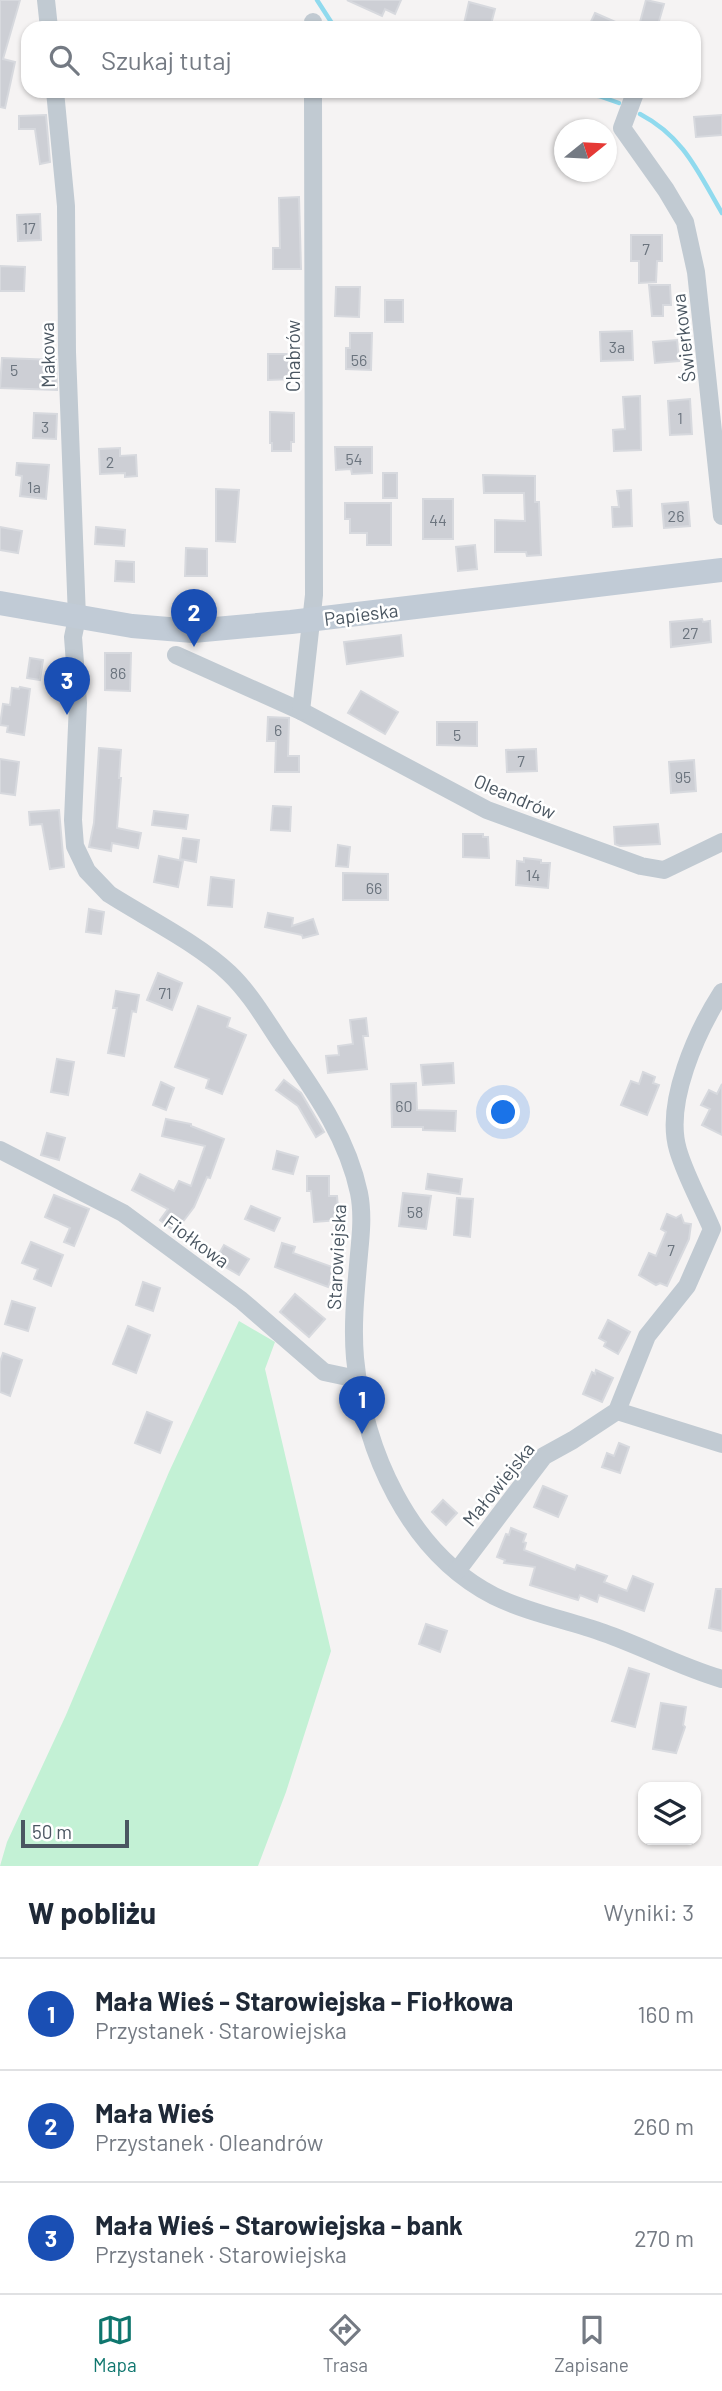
<!DOCTYPE html>
<html lang="pl">
<meta charset="utf-8">
<style>
:root{--surface:#fff;--page:#f2f2f3;--text:#1f2937;--muted:#747a83;--line:#e0e1e3;--accent:#0f766e}
body{margin:0;font-family:Barlow,sans-serif;background:var(--page);color:var(--text)}
.controls{position:absolute;right:21px;bottom:21px;display:grid;overflow:hidden;border-radius:14px;box-shadow:0 2px 5px #0004}
.controls button{width:63px;height:63px;display:grid;place-items:center;padding:0;border:0;border-bottom:2px solid var(--line);background:var(--surface);color:var(--text);font:35px sans-serif}
.compass{position:absolute;left:554px;top:119px;width:63px;height:63px;border-radius:50%;background:var(--surface);box-shadow:0 2px 5px #0004;rotate:72deg}
.scale{position:absolute;left:21px;bottom:18px;width:108px;box-sizing:border-box;padding-left:7px;border:4px solid #4a5661;border-top:0;font-size:19px;line-height:24px;white-space:nowrap;color:#4a5661;-webkit-text-stroke:5px #fff;paint-order:stroke}
.you{position:absolute;left:504px;top:1113px;width:24px;height:24px;margin:-18px;border:5px solid #fff;border-radius:50%;background:#1a73e8;box-shadow:0 0 0 10px #1a73e833}
.badge{display:grid;place-items:center;width:46px;height:46px;border-radius:50%;background:var(--accent);color:#fff;font-size:23px;font-weight:700}
.pin{position:absolute;translate:-50% -58px;filter:drop-shadow(0 2px 4px #0008)}
.pin::after{content:'';position:absolute;top:37px;width:24px;height:21px;background:inherit;clip-path:polygon(0 0,100% 0,50% 100%)}
.list{margin:0;padding:0;list-style:none}
h2{display:flex;justify-content:space-between;align-items:center;height:91px;margin:0;padding:0 28px;font-size:30px}
h2 small{font-size:23px;font-weight:400;color:var(--muted)}
.list li{display:grid;grid-template-columns:46px 1fr auto;gap:21px;align-items:center;box-sizing:border-box;height:112px;padding:0 28px;border-top:2px solid var(--line)}
.list b{display:block;font-size:26px;white-space:nowrap}
.list p{margin:0;font-size:23px;white-space:nowrap;color:var(--muted)}
.list em{font-size:23px;font-style:normal;color:var(--muted)}
.icon{flex:none;width:38px;height:38px;fill:none;stroke:currentColor;stroke-width:2;stroke-linecap:round;stroke-linejoin:round}
.map{position:relative;flex:none;width:722px;height:1866px;overflow:hidden}
.search{position:absolute;background:var(--surface);box-shadow:0 2px 5px #0004;left:21px;right:21px;top:21px;height:77px;display:flex;align-items:center;gap:18px;box-sizing:border-box;padding:0 24px;border-radius:21px;color:var(--muted);font-size:26px}
.sheet{height:427px;background:var(--surface)}
nav{display:flex;justify-content:space-around;align-items:center;box-sizing:border-box;height:98px;border-top:2px solid var(--line);background:var(--surface);font-size:19px;color:var(--muted)}
nav a{display:grid;justify-items:center;gap:4px}
nav .on{color:var(--accent)}
.map>svg:first-child{display:block}
.green{fill:#c3f1d5}
.lines{fill:none;stroke-linecap:round;stroke-linejoin:round}
.stream{stroke:#90daee;stroke-width:4.5}
.building{fill:#cdcfd5;stroke:#d7d9de;stroke-width:2}
.street{stroke:#c1cad2;stroke-width:18}
.secondary{stroke:#c1cbd6;stroke-width:24}
.labels{text-anchor:middle;dominant-baseline:central;stroke-width:5;stroke-linejoin:round;paint-order:stroke}
.number-label{font-size:16px;fill:#6b747e}
.street-label{font-size:19px;fill:#4a5661;stroke:#fff}
</style>
<div class="map">
<svg width="722" height="1866" viewBox="0 0 722 1866">
<rect width="100%" height="100%" fill="#f5f3f3"/>
<polygon class="green" points="239,1321 275,1342 265,1369 331,1651 286,1792 258,1866 0,1866 7,1842 66,1715 169,1472"/>
<g class="lines">
<g class="stream">
<polyline points="317,0 335,28"/>
<polyline points="556,91 599,96 619,103"/>
<path d="M640 114C684 137 698 172 722 213"/>
</g>
</g>
<g class="building">
<polygon points="0,0 20,0 3,59 15,62 5,108 0,107"/>
<polygon points="347,0 401,0 395,14 385,9 382,16"/>
<polygon points="646,0 664,4 657,28 639,26"/>
<polygon points="469,2 495,9 490,28 463,28"/>
<polygon points="595,13 629,28 588,28"/>
<polygon points="46,115 50,162 40,164 35,129 19,129 19,116"/>
<polygon points="722,115 722,135 696,137 694,117"/>
<polygon points="299,197 301,269 273,269 273,248 280,248 279,198"/>
<polygon points="40,214 41,240 18,241 17,215"/>
<polygon points="631,235 662,235 662,261 657,261 656,282 639,283 639,261 631,261"/>
<polygon points="0,266 25,267 24,291 0,291"/>
<polygon points="649,285 670,285 671,305 663,305 663,316 652,316"/>
<polygon points="336,287 360,287 359,317 335,316"/>
<rect x="385" y="300" width="18" height="22"/>
<polygon points="632,331 633,360 601,361 600,332"/>
<polygon points="350,333 372,333 371,370 346,369 346,348 350,348"/>
<polygon points="677,340 679,361 655,363 653,342"/>
<polygon points="268,354 293,354 294,379 268,380"/>
<polygon points="2,358 56,360 57,390 0,388"/>
<polygon points="640,396 641,450 614,451 613,430 625,429 623,397"/>
<polygon points="690,399 692,434 670,435 668,401"/>
<polygon points="270,412 294,413 294,442 291,442 291,451 272,451 272,443 270,443"/>
<polygon points="34,413 57,414 56,439 33,438"/>
<polygon points="335,447 372,447 372,473 352,474 351,469 336,470"/>
<polygon points="120,448 120,456 136,455 137,476 125,477 125,473 100,474 99,449"/>
<polygon points="17,463 49,465 46,499 20,496 22,476 16,475"/>
<rect x="383" y="473" width="14" height="25"/>
<polygon points="483,475 535,476 535,502 539,502 541,555 527,556 526,552 495,552 495,520 525,521 524,493 484,493"/>
<polygon points="216,489 239,490 235,542 216,541"/>
<polygon points="631,490 632,526 613,527 612,507 619,507 617,491"/>
<rect x="423" y="499" width="30" height="40"/>
<polygon points="688,502 690,526 664,528 662,504"/>
<polygon points="345,503 391,503 391,545 367,545 367,533 350,533 350,519 345,519"/>
<polygon points="0,527 22,531 18,553 0,550"/>
<polygon points="96,527 125,530 124,546 95,544"/>
<polygon points="475,545 477,569 458,571 456,547"/>
<polygon points="186,548 207,549 207,576 185,576"/>
<polygon points="116,561 134,562 134,582 115,581"/>
<polygon points="702,619 703,622 710,621 711,642 671,647 670,622"/>
<polygon points="401,635 403,656 347,664 344,642"/>
<polygon points="105,653 131,653 130,691 105,690"/>
<polygon points="30,658 43,660 40,680 27,678"/>
<polygon points="20,687 30,689 24,735 7,732 8,726 0,725 3,704 10,705 12,688 19,689"/>
<polygon points="361,691 398,712 385,734 348,713"/>
<polygon points="268,717 289,718 288,756 299,756 299,772 275,772 276,741 267,741"/>
<polygon points="437,722 477,722 477,746 437,745"/>
<polygon points="99,748 121,750 119,778 121,778 117,828 141,833 138,848 112,843 111,851 89,847 94,823"/>
<polygon points="536,749 537,771 507,772 506,750"/>
<polygon points="0,759 19,762 15,795 0,793"/>
<polygon points="694,760 696,791 671,793 669,762"/>
<polygon points="273,806 291,807 290,831 271,830"/>
<polygon points="59,810 64,867 50,869 42,824 30,825 29,812"/>
<polygon points="154,811 188,815 186,829 152,825"/>
<polygon points="658,824 660,844 620,846 615,844 614,827"/>
<polygon points="463,834 483,834 483,837 488,837 489,858 463,857"/>
<polygon points="183,838 199,840 196,862 180,859"/>
<polygon points="338,845 350,847 348,867 336,866"/>
<polygon points="159,856 183,861 178,887 154,882"/>
<polygon points="524,858 541,860 541,863 550,863 548,888 516,885 517,861 524,862"/>
<polygon points="343,873 388,874 388,900 343,900"/>
<polygon points="211,877 234,880 232,907 208,905"/>
<polygon points="89,909 104,912 101,934 86,932"/>
<polygon points="268,913 293,918 292,926 313,919 318,934 303,938 302,935 265,927"/>
<polygon points="158,973 182,983 172,1010 147,1000"/>
<polygon points="116,991 139,995 136,1012 132,1011 124,1056 108,1053 117,1008 113,1008"/>
<polygon points="198,1006 230,1018 227,1027 246,1035 222,1094 206,1088 209,1079 175,1067"/>
<polygon points="366,1018 368,1036 363,1036 367,1069 328,1073 326,1056 339,1055 338,1046 353,1044 350,1020"/>
<polygon points="57,1059 74,1062 68,1095 51,1092"/>
<polygon points="453,1063 454,1083 423,1085 421,1065"/>
<polygon points="643,1072 655,1077 653,1083 659,1085 647,1115 621,1105 631,1081 639,1084"/>
<polygon points="284,1080 301,1093 324,1132 316,1137 298,1106 276,1090"/>
<polygon points="161,1082 174,1088 166,1110 153,1105"/>
<polygon points="416,1083 417,1110 456,1111 455,1131 423,1130 423,1127 392,1127 391,1084"/>
<polygon points="722,1084 722,1135 702,1125 710,1109 701,1105 709,1090 717,1094"/>
<polygon points="166,1119 191,1124 191,1126 224,1139 210,1178 207,1177 194,1207 175,1232 160,1220 168,1209 132,1190 140,1174 174,1191 179,1181 191,1186 205,1146 162,1136"/>
<polygon points="47,1133 65,1138 59,1160 41,1155"/>
<polygon points="277,1151 298,1157 293,1174 273,1169"/>
<polygon points="428,1174 462,1179 460,1194 426,1189"/>
<polygon points="307,1176 329,1176 329,1196 337,1196 339,1220 314,1222 311,1191 307,1191"/>
<polygon points="403,1193 431,1196 426,1229 399,1226"/>
<polygon points="54,1195 89,1209 74,1246 64,1242 70,1228 45,1217"/>
<polygon points="457,1198 473,1199 470,1237 454,1235"/>
<polygon points="251,1206 280,1218 274,1231 245,1219"/>
<polygon points="667,1214 676,1218 681,1215 684,1223 691,1224 689,1239 667,1286 660,1283 656,1285 639,1275 649,1253 656,1256 666,1232 661,1229"/>
<polygon points="31,1242 63,1255 51,1286 34,1279 38,1269 22,1263"/>
<polygon points="282,1243 295,1247 293,1253 335,1268 328,1287 275,1267"/>
<polygon points="224,1245 249,1259 239,1275 215,1261"/>
<polygon points="143,1282 160,1288 153,1311 136,1305"/>
<polygon points="295,1294 325,1319 309,1337 280,1312"/>
<polygon points="12,1301 35,1308 28,1331 5,1324"/>
<polygon points="608,1320 630,1332 618,1354 604,1346 606,1342 599,1338"/>
<polygon points="128,1326 150,1335 136,1373 113,1364"/>
<polygon points="3,1353 22,1360 10,1396 0,1392 0,1362"/>
<polygon points="596,1370 613,1378 602,1402 583,1394 592,1372 595,1374"/>
<polygon points="147,1412 172,1422 160,1453 135,1443"/>
<polygon points="619,1443 629,1447 620,1473 602,1467 607,1453 614,1456"/>
<polygon points="543,1486 567,1496 558,1517 534,1507"/>
<polygon points="443,1500 457,1513 446,1525 432,1512"/>
<polygon points="511,1528 526,1534 523,1542 526,1543 524,1550 575,1570 577,1565 607,1576 604,1582 627,1591 633,1576 653,1584 644,1611 599,1595 597,1602 580,1595 578,1600 530,1585 535,1567 504,1563 505,1560 497,1557 506,1534 509,1535"/>
<polygon points="716,1589 722,1589 722,1631 709,1628"/>
<polygon points="426,1624 447,1631 440,1652 419,1644"/>
<polygon points="629,1668 649,1674 635,1727 612,1721"/>
<polygon points="661,1703 686,1707 683,1725 685,1727 676,1753 653,1749"/>
</g>
<g class="lines">
<g class="street">
<polyline points="46,0 49,28"/>
<polyline points="313,28 313,22"/>
<path d="M55 91 66 206 67 352 77 618 73 637 78 703 73 820 75 846 87 871 109 894C145 917 199 944 229 973 250 993 265 1019 281 1043 314 1091 347 1136 359 1193 363 1213 361 1234 359 1254 356 1289 352 1323 355 1358 364 1450 408 1552 494 1596 529 1613 568 1620 604 1633 644 1647 681 1667 722 1679"/>
<polyline points="635,93 622,128 666,190 685,222 696,272 722,516"/>
<polyline points="176,655 301,711 487,810 641,866 664,870 722,842"/>
<polyline points="301,711 314,595 313,91"/>
<polyline points="0,1150 123,1213 241,1300 324,1372 357,1379"/>
<polyline points="617,1411 722,1444"/>
<path d="M457 1571 544 1456 573 1440 617 1411 647 1336 687 1286 712 1229C701 1203 686 1177 678 1150 664 1103 697 1031 722 992"/>
</g>
<polyline class="secondary" points="0,603 132,626 193,631 291,622 722,570"/>
</g>
<g class="labels">
<g class="number-label">
<text x="29" y="227">17</text>
<text x="646" y="248">7</text>
<text x="617" y="346">3a</text>
<text x="359" y="359">56</text>
<text x="14" y="369">5</text>
<text x="680" y="417">1</text>
<text x="45" y="426">3</text>
<text x="354" y="458">54</text>
<text x="110" y="461">2</text>
<text x="34" y="486">1a</text>
<text x="676" y="515">26</text>
<text x="438" y="519">44</text>
<text x="690" y="632">27</text>
<text x="118" y="672">86</text>
<text x="278" y="729">6</text>
<text x="457" y="734">5</text>
<text x="521" y="760">7</text>
<text x="683" y="776">95</text>
<text x="533" y="874">14</text>
<text x="374" y="887">66</text>
<text x="165" y="992">71</text>
<text x="404" y="1105">60</text>
<text x="415" y="1211">58</text>
<text x="671" y="1249">7</text>
</g>
<g class="street-label">
<text transform="translate(683 338) rotate(-97)">Świerkowa</text>
<text transform="translate(47 355) rotate(-91)">Makowa</text>
<text transform="translate(292 356) rotate(-90)">Chabrów</text>
<text transform="translate(361 614) rotate(-7)">Papieska</text>
<text transform="translate(515 796) rotate(23)">Oleandrów</text>
<text transform="translate(197 1241) rotate(36)">Fiołkowa</text>
<text transform="translate(336 1257) rotate(-87)">Starowiejska</text>
<text transform="translate(498 1484) rotate(-51)">Małowiejska</text>
</g>
</g>
</svg>
<div class="controls">
<button><svg class="icon" aria-label="layers" viewBox="0 0 24 24"><path d="M12 4l9 5-9 5-9-5zM3 14l9 5 9-5"/></svg></button>
</div>
<svg class="compass" viewBox="-18 -18 36 36"><path d="M0-13l5 13h-10z" fill="#e53935"/><path d="M0 13l5-13h-10z" fill="#747a83"/></svg>
<div class="scale">50 m</div>
<div class="you"></div>
<div class="pin badge" style="left:362px;top:1434px;background:#1a4fb4">1</div>
<div class="pin badge" style="left:194px;top:647px;background:#1a4fb4">2</div>
<div class="pin badge" style="left:67px;top:715px;background:#1a4fb4">3</div>
<div class="search"><svg class="icon" aria-label="search" viewBox="0 0 24 24"><circle cx="10" cy="10" r="6"/><path d="M15 15l6 6"/></svg>Szukaj tutaj</div>
</div>
<section class="sheet">
<h2>W pobliżu<small>Wyniki: 3</small></h2>
<ul class="list">
<li><span class="badge" style="background:#1a4fb4">1</span><div><b>Mała Wieś - Starowiejska - Fiołkowa</b><p>Przystanek · Starowiejska</p></div><em>160 m</em></li>
<li><span class="badge" style="background:#1a4fb4">2</span><div><b>Mała Wieś</b><p>Przystanek · Oleandrów</p></div><em>260 m</em></li>
<li><span class="badge" style="background:#1a4fb4">3</span><div><b>Mała Wieś - Starowiejska - bank</b><p>Przystanek · Starowiejska</p></div><em>270 m</em></li>
</ul>
</section>
<nav>
<a class="on"><svg class="icon" aria-label="map" viewBox="0 0 24 24"><path d="M3 6l6-2 6 2 6-2v14l-6 2-6-2-6 2zM9 4v14M15 6v14"/></svg>Mapa</a>
<a><svg class="icon" aria-label="directions" viewBox="0 0 24 24"><path d="M12 3l9 9-9 9-9-9zM9 14v-3h6M13 9l2 2-2 2"/></svg>Trasa</a>
<a><svg class="icon" aria-label="saved" viewBox="0 0 24 24"><path d="M7 4h10v16l-5-4-5 4z"/></svg>Zapisane</a>
</nav>
